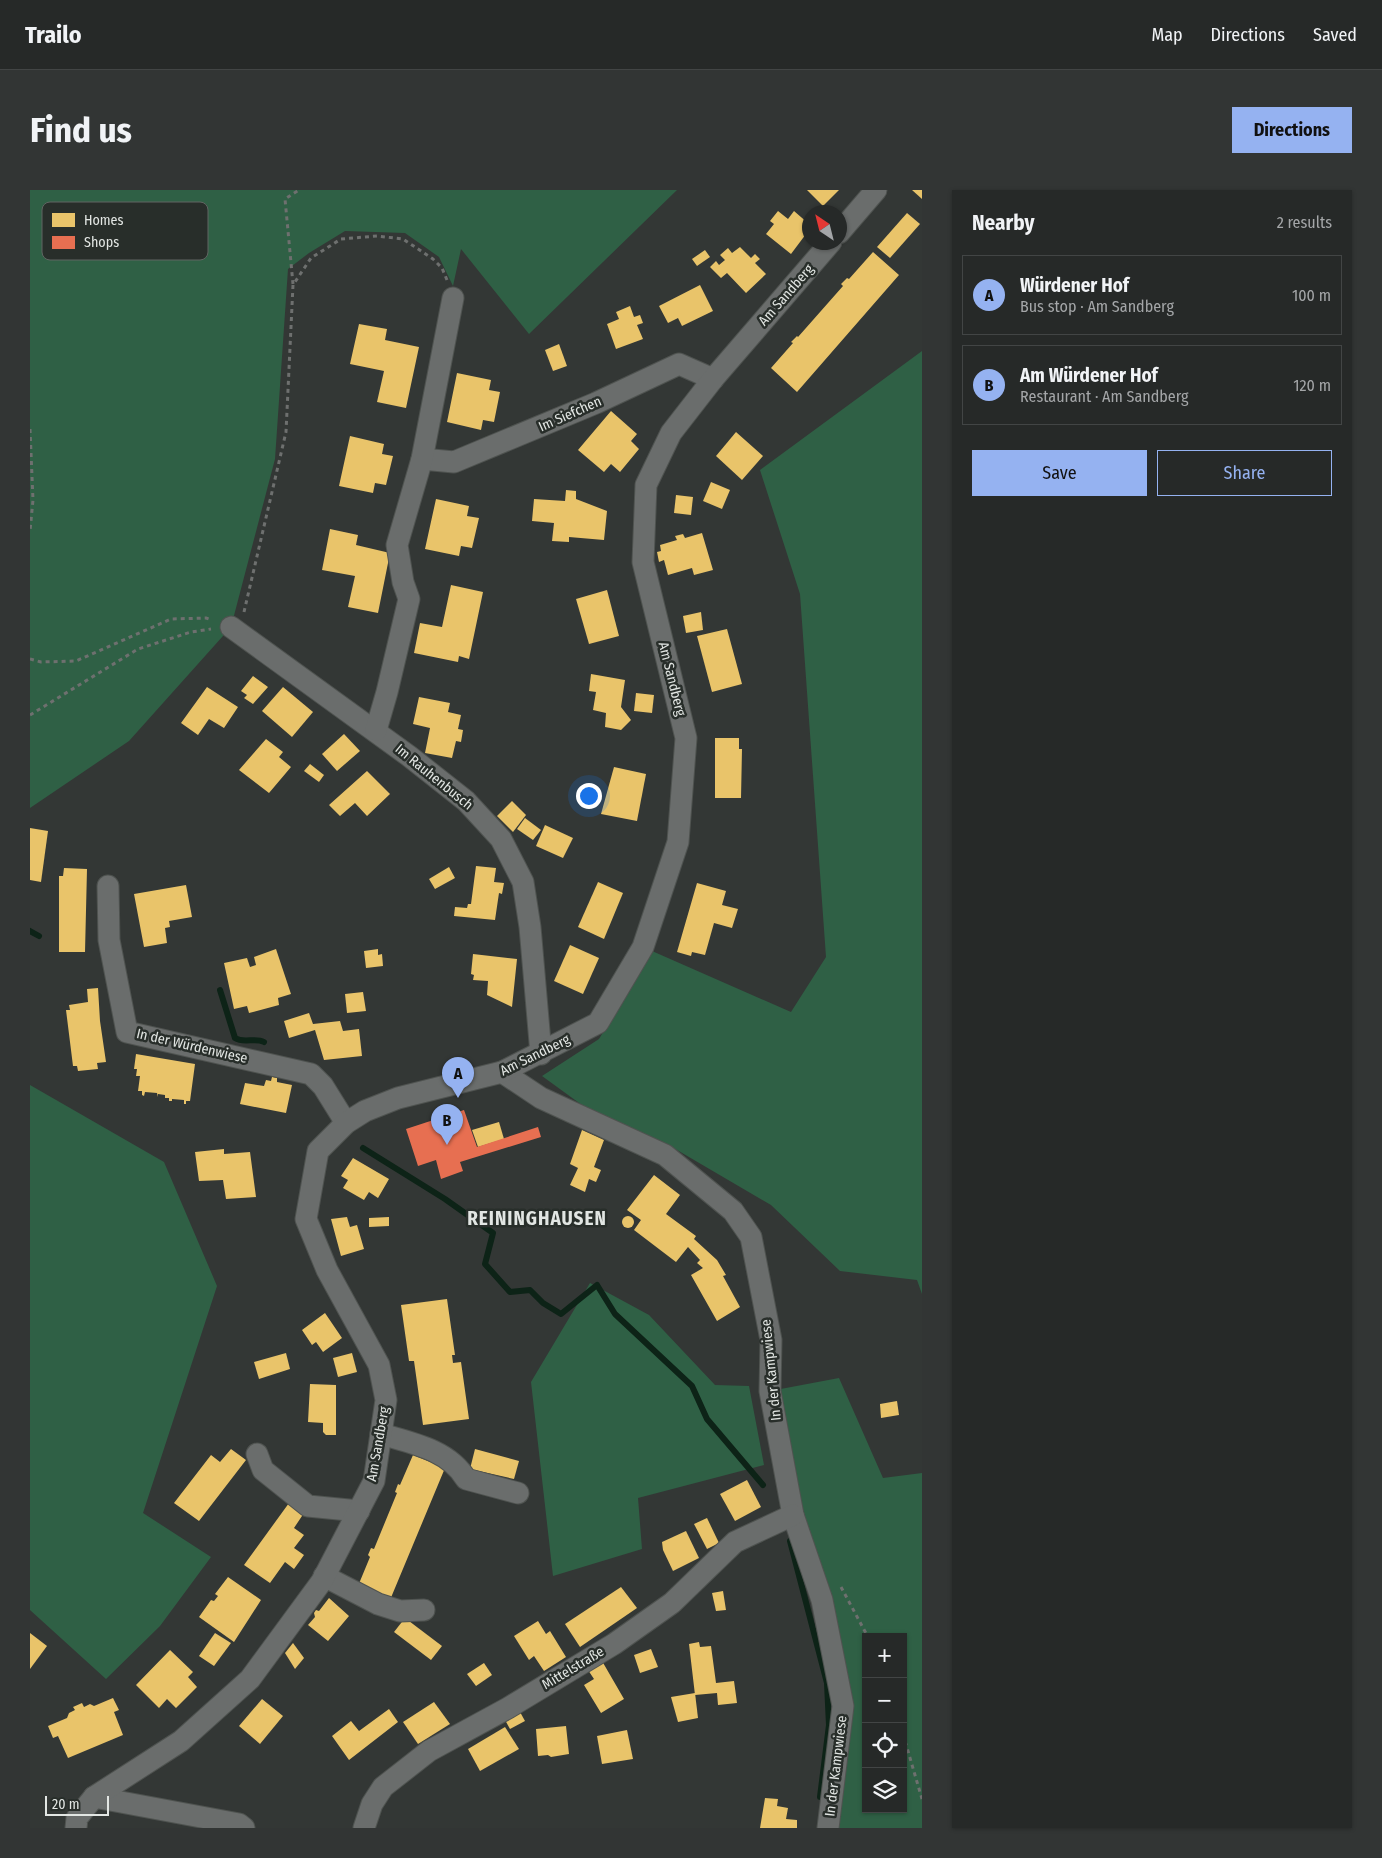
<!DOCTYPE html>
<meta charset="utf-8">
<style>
:root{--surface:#262928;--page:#323534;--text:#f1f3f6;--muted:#a4a6a8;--line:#424545;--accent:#95b2f1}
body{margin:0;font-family:"Fira Sans Condensed",sans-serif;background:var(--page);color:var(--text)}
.controls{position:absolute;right:15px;bottom:15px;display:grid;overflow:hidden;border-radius:0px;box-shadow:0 1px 4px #0004}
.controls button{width:45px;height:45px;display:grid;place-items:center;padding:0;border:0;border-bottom:1px solid var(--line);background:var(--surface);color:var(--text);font:25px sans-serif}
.compass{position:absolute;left:772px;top:15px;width:45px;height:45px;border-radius:50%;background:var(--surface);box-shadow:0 1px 4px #0004;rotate:325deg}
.scale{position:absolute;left:15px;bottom:12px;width:64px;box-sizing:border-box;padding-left:5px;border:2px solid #e2e6e3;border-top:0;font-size:14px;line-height:18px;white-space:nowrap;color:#e2e6e3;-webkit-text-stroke:4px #282e2a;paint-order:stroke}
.you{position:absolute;left:558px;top:605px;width:18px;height:18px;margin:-12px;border:4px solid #fff;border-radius:50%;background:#1a73e8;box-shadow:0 0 0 8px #1a73e833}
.badge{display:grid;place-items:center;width:32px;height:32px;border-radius:50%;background:var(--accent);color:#111;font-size:16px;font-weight:700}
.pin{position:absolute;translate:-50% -41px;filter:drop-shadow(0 1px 2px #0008)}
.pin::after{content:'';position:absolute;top:26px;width:18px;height:15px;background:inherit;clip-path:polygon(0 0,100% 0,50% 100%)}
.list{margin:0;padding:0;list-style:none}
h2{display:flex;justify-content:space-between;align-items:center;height:65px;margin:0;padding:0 20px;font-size:21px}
h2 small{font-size:16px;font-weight:400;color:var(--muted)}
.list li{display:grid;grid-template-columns:32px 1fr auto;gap:15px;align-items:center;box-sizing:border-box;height:80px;margin:0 10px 10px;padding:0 10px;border:1px solid var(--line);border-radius:0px}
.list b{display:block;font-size:19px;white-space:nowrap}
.list p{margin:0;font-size:16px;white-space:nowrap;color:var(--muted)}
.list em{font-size:16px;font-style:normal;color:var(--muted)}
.actions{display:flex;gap:10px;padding:15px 20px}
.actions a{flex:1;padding:11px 0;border:1px solid var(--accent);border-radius:0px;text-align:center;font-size:18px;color:var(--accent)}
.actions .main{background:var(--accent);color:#111}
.icon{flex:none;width:28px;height:28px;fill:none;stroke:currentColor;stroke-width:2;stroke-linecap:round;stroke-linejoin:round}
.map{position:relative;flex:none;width:892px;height:1638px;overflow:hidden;border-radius:0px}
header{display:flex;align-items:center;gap:30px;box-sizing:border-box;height:70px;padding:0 25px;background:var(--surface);border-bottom:1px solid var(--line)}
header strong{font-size:24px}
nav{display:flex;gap:28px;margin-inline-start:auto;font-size:18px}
.intro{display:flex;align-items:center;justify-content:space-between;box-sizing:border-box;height:120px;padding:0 30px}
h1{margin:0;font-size:35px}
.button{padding:12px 22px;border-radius:0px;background:var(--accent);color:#111;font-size:18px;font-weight:700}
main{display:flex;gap:30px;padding:0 30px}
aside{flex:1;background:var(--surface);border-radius:0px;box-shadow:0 1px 4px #0004}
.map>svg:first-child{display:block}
.green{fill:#2f6045;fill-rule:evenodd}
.homes{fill:#e9c46a}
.shops{fill:#e76f51}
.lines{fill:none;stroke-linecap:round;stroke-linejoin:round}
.stream{stroke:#0d2317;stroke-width:6}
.minor-casing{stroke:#4f5350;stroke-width:23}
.path{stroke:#6e706f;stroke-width:3;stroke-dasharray:4 4;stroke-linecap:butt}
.minor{stroke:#6a6d6c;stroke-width:21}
.labels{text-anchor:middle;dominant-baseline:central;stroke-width:5;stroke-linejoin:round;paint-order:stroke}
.street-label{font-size:14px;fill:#e2e6e3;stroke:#282e2a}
.district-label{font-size:19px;font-weight:bold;letter-spacing:1px;fill:#e2e6e3;stroke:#282e2a}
.key{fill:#282e2a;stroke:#606562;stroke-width:1}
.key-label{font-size:14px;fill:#e2e6e3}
</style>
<header>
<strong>Trailo</strong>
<nav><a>Map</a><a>Directions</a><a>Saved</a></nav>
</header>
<div class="intro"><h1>Find us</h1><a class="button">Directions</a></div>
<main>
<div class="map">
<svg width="892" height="1638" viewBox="0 0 892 1638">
<rect width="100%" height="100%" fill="#333735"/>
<g class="green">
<polygon points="0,0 647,0 499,144 431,59 423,96 409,67 375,43 315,41 279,63 258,79 245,269 201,437 99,551 0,618"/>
<polygon points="892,161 892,1104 887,1090 810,1081 741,1015 647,960 556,918 512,886 569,849 622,761 761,822 796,767 770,404 730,280"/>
<polygon points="0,895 134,972 187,1096 113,1323 181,1367 130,1436 76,1489 0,1420"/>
<polygon points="560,1093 619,1125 685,1195 719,1196 734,1275 608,1308 612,1359 523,1386 501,1192"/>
<path d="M809 1188 853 1288 892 1283V1638H805L813 1516 740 1201ZM836 1447H873V1619H836Z"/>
</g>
<g class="homes">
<polygon points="777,0 809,0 793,16"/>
<polygon points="882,0 892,0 892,9"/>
<polygon points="748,21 758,29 764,21 779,34 779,40 761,64 736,44 744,34 740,31"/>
<polygon points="877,23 890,34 860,68 847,57"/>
<polygon points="710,57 721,68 725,64 730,69 725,73 736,84 716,103 697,83 691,88 680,77 686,71 689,75 695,70 690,65 698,58 702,63"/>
<polygon points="675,60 680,67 667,76 662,69"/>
<polygon points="843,62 869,85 767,202 741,178 763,153 761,152 767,146 768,147 813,96 811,94 817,88 819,89"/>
<polygon points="670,95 683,121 652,136 648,128 638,133 629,116"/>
<polygon points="600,116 604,127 610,125 613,133 607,135 613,149 586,159 577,134 589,129 586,122"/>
<polygon points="329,134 357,139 355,150 389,157 376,218 347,212 354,181 320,174"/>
<polygon points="529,154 537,176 523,181 515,160"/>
<polygon points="427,183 461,190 459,200 470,202 464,232 453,230 451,240 417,232"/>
<polygon points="581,221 607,244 601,251 609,259 590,282 581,274 574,282 548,260"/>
<polygon points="706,242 733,266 712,290 686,266"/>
<polygon points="320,246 354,254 352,264 363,266 356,295 345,293 343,303 309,296"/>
<polygon points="681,292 700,300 692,319 673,311"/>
<polygon points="536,300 546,301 546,309 577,321 574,350 539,347 539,352 522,351 524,333 502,331 504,309 535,311"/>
<polygon points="646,305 663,307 661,325 644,323"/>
<polygon points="406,309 439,316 437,326 449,328 442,358 431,356 429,366 395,359"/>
<polygon points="300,339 328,345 326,355 360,363 348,423 318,417 325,386 292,380"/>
<polygon points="672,343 683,380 664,385 662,378 638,385 634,370 629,372 627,362 631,361 630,355 647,350 645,346 653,344 655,348"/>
<polygon points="421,395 453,402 439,469 429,466 428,472 384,463 390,433 412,437"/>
<polygon points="577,400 589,446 559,454 546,409"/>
<polygon points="671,422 673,440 656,443 653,426"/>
<polygon points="697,439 712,494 682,502 667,446"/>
<polygon points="561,484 595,490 591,517 601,530 591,540 575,537 576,523 563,520 566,502 559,501"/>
<polygon points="223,486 238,497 223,514 214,508 217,505 211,501"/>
<polygon points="177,497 208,517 194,538 179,529 168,545 151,533"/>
<polygon points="253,497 283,522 262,547 232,521"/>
<polygon points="606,503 624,505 622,523 604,521"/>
<polygon points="389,507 420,513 418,522 431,525 428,539 433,540 431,552 426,551 422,568 395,563 400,538 383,534"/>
<polygon points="314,544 330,561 307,581 292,564"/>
<polygon points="685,548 709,548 709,559 712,559 711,608 685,608"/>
<polygon points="236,549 253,562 249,567 261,577 239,603 209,580"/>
<polygon points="280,574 294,585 289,592 274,581"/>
<polygon points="584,577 616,584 607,631 571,624"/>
<polygon points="337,581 360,604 337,626 325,613 310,626 299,615"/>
<polygon points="482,611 496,625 483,642 467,626"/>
<polygon points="495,628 511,640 503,650 487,639"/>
<polygon points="515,635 543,648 533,668 506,656"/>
<polygon points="0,638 18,641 11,692 0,690"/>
<polygon points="446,676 466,678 464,692 474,693 472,704 469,703 465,730 424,726 425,717 437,718 438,714 441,714"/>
<polygon points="419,677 425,688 405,699 399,689"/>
<polygon points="34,678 57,679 55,762 29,762 29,686 33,686"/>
<polygon points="568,692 593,703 574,749 548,737"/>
<polygon points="667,693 696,701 692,715 708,719 702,738 684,733 675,765 662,762 661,766 647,762"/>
<polygon points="156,695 162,727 139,731 140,737 135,738 137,753 114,757 104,704"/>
<polygon points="540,755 569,768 553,804 524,791"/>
<polygon points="246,759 261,804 248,808 249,815 219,823 217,816 204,819 194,773 217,768 220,777 226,775 224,767"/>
<polygon points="348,759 348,765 352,764 353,776 336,778 334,761"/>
<polygon points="443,764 487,769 482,817 457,805 458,791 443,790 444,785 441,784"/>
<polygon points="68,798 70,831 76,872 67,873 68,879 48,881 47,876 43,876 36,820 40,820 39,815 58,812 57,799"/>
<polygon points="333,802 336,821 317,823 315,804"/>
<polygon points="279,823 283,834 310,831 313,841 329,839 332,866 294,870 285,840 259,848 254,831"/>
<polygon points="106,864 165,874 160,911 156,911 156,914 154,914 154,910 142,909 142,911 139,911 139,908 135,908 135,905 128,904 128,907 127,903 115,902 114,906 112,905 112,901 108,901 110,886 106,886 107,879 104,879"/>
<polygon points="242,887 247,888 247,892 262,895 256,923 210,914 215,893 234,896 236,890 241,891"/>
<polygon points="469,932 474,949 448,957 442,940"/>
<polygon points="552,940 574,950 564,977 571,980 566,992 559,989 555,1002 540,995 548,978 540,974"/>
<polygon points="194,959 194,964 220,962 226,1007 196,1009 193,990 169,991 165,962"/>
<polygon points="323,968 359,989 348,1008 339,1002 334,1010 313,998 318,990 311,986"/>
<polygon points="624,985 650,1005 636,1024 666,1046 664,1049 687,1070 696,1085 693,1086 710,1117 687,1131 661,1085 673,1078 667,1073 670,1070 658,1057 646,1072 604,1040 611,1030 597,1020"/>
<circle cx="598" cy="1032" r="6"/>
<polygon points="317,1027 320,1037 327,1035 334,1059 311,1066 301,1029"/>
<polygon points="359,1027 359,1036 339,1037 339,1028"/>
<polygon points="417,1109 425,1165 422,1165 423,1173 431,1172 439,1229 393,1235 384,1171 379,1171 371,1115"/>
<polygon points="295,1123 312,1148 293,1162 286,1152 282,1155 272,1140"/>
<polygon points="256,1163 260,1179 229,1189 224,1172"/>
<polygon points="322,1163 327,1182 308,1187 303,1168"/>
<polygon points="280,1194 306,1195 306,1245 296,1245 293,1242 293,1233 278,1232"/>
<polygon points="867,1211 869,1225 851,1228 850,1214"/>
<polygon points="201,1259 216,1270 169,1331 144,1313 181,1265 190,1272"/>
<polygon points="445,1259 489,1271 484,1289 440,1279"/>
<polygon points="383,1265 415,1278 360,1410 328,1396 340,1367 338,1365 341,1358 344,1359 367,1303 365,1302 368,1294 370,1295"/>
<polygon points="717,1290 731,1317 705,1331 690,1304"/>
<polygon points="259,1313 274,1323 264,1338 274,1345 264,1358 274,1365 264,1379 255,1372 240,1393 214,1375"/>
<polygon points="677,1328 689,1353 677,1359 664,1334"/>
<polygon points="656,1341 669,1368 643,1381 633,1360 632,1352"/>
<polygon points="198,1387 231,1410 204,1452 169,1427 181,1410 184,1411 188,1406 185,1404"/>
<polygon points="591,1397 607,1418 550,1457 535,1434"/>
<polygon points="693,1401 696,1420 686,1421 682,1403"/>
<polygon points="299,1408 319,1426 298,1451 278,1435 285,1427 284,1423 286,1420 289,1421"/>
<polygon points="375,1428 412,1456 401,1470 364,1442"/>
<polygon points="508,1431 516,1444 520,1441 536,1467 514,1481 504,1466 499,1470 484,1446"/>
<polygon points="0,1443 17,1456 0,1479"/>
<polygon points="185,1443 201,1453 184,1476 169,1466"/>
<polygon points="669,1452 670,1457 681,1456 686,1493 704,1491 707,1513 688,1515 687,1503 665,1505 659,1454"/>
<polygon points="263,1453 274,1468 265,1479 255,1463"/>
<polygon points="621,1459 628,1477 610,1483 604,1465"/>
<polygon points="140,1460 163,1482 158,1487 167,1497 146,1518 137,1509 129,1518 106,1495"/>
<polygon points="572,1471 594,1509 571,1523 554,1495 564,1489 558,1480"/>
<polygon points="454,1473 462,1485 446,1496 437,1484"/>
<polygon points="665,1503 668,1528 648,1532 641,1507"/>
<polygon points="83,1508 89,1520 84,1522 93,1545 38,1568 28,1546 23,1548 18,1536 37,1528 39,1523 45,1520 43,1517 52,1513 54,1517 60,1514 64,1516"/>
<polygon points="232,1509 253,1526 230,1554 209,1536"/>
<polygon points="404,1512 420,1534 388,1554 373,1532"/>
<polygon points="359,1519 368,1532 319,1570 302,1546 321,1531 329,1541"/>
<polygon points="490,1522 495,1531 480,1539 475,1530"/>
<polygon points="536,1536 539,1564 521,1567 518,1565 508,1566 506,1539"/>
<polygon points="475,1537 489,1559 450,1581 438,1559"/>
<polygon points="597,1540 603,1569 572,1574 567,1546"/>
<polygon points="735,1608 748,1609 747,1616 758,1618 756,1629 767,1630 767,1638 730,1638"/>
</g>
<polygon class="shops" points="434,920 447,957 508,937 511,947 430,972 433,981 411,989 406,970 388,976 376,939"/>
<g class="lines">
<g class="stream">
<polyline points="0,741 9,746"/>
<path d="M190 800 205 848C214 854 225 847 234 852"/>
<polyline points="333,958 415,1009 463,1043 455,1074 480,1102 500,1100 513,1113 531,1124 567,1095 585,1124 662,1196 677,1229 733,1295"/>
<polyline points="760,1351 797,1493 799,1535 790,1607"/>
</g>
<g class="minor-casing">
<g id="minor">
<polyline points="809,43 846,0"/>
<polyline points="392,269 424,272 566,213 649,174 683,189"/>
<polyline points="201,437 379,566 436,611 471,649 493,692 500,737 511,864"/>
<polyline points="346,540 357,502 379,409 373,392 367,355 392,269 423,108"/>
<polyline points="78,696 79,750 97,842 281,884 293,896 316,933"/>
<polyline points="472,882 511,908 635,965 703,1021 721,1047 741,1150 740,1201 763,1325 792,1410 813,1516 798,1638"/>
<path d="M351 1244C382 1253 419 1260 436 1289L488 1303"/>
<polyline points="227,1264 233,1280 278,1316 329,1321"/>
<polyline points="294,1386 348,1414 370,1421 394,1420"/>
<polyline points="64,1607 209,1634 214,1638"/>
<polyline points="46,1638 47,1628 64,1607 151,1551 220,1489 292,1391 344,1291 356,1210 349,1175 297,1080 276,1029 288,961 316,933 335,921 368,908 472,882 568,833 613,757 648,652 656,548 613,372 616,295 641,243 683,189 801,52"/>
<polyline points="334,1638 342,1614 353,1597 399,1561 478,1518 584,1454 642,1413 705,1352 763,1325"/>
</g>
</g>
<g class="path">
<polyline points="263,94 255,9 269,0"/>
<polyline points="0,239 3,310 0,341"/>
<polyline points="214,422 256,242 263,95 281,68 311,49 347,46 373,49 403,69 412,78 417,90"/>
<polyline points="0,469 11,472 46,471 141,429 176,428 182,430"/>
<polyline points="0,525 108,459 161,442 181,439"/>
<polyline points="811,1397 838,1447"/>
<polyline points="873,1544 892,1609"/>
</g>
<use href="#minor" class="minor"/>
</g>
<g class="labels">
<g class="street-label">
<text transform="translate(756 105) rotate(-49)">Am Sandberg</text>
<text transform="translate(540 224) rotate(-24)">Im Siefchen</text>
<text transform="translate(642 489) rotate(76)">Am Sandberg</text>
<text transform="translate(404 587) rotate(39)">Im Rauhenbusch</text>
<text transform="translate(162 856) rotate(13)">In der Würdenwiese</text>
<text transform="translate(505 865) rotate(-26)">Am Sandberg</text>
<text transform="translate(741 1180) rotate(-96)">In der Kampwiese</text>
<text transform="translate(348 1254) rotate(-80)">Am Sandberg</text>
<text transform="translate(543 1478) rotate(-31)">Mittelstraße</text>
<text transform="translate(806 1576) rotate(-83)">In der Kampwiese</text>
</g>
<g class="district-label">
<text x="507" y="1028">REININGHAUSEN</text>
</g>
</g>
<rect x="12" y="12" width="166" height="58" rx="8" class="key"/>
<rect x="22" y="23" width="23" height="14" fill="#e9c46a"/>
<rect x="22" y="46" width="23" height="13" fill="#e76f51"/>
<g class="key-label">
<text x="54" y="35">Homes</text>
<text x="54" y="57">Shops</text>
</g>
</svg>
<div class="controls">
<button>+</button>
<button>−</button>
<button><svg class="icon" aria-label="locate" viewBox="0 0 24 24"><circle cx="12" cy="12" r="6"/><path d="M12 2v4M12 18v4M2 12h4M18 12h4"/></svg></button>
<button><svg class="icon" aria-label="layers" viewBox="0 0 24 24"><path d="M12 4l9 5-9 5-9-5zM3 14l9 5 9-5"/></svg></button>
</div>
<svg class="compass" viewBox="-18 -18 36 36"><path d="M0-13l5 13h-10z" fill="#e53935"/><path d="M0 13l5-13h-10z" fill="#a4a6a8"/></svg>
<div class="scale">20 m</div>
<div class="you"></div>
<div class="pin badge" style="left:428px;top:908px">A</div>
<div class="pin badge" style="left:417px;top:955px">B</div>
</div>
<aside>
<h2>Nearby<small>2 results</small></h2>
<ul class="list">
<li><span class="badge">A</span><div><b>Würdener Hof</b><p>Bus stop · Am Sandberg</p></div><em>100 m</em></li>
<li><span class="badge">B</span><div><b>Am Würdener Hof</b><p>Restaurant · Am Sandberg</p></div><em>120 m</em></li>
</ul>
<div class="actions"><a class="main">Save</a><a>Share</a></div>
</aside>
</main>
